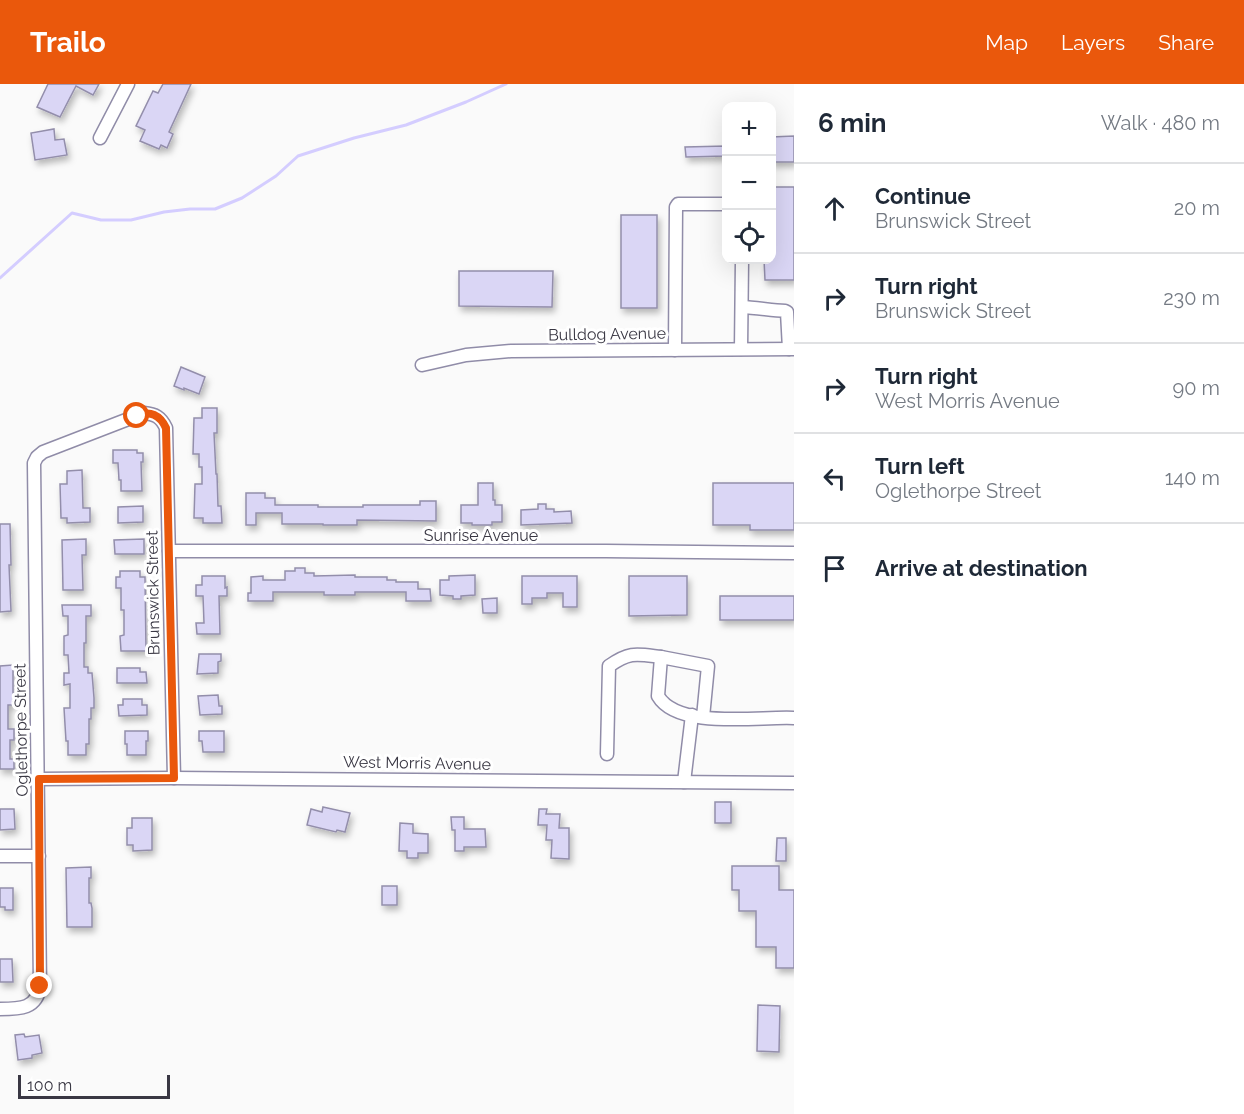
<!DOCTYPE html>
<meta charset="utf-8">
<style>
:root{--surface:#fff;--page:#f2f2f3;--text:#1f2937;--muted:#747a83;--line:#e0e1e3;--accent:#ea580c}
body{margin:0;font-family:Raleway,sans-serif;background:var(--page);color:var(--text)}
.controls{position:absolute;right:18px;top:18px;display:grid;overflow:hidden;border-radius:12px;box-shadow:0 6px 24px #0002}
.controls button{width:54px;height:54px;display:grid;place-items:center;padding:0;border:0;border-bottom:2px solid var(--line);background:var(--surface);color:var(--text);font:30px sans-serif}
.scale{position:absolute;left:18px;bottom:15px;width:152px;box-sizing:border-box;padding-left:6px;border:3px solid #393743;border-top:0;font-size:16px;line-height:21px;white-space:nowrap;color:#393743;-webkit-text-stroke:4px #fff;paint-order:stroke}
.stop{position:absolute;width:18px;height:18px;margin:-14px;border:4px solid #ea580c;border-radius:50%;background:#fff}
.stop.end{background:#ea580c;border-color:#fff;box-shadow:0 2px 6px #0008}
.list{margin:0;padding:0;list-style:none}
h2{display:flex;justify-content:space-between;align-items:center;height:78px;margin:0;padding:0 24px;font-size:26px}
h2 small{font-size:20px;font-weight:400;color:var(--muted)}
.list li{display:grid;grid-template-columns:39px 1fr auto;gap:18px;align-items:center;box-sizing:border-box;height:90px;padding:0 24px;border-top:2px solid var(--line)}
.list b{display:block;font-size:22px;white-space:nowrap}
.list p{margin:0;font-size:20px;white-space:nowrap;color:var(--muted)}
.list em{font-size:20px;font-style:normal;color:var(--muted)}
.icon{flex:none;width:33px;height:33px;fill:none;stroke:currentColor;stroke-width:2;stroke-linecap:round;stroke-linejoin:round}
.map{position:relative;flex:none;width:794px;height:1030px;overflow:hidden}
header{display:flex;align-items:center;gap:36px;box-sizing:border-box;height:84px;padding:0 30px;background:var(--accent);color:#fff}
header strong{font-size:28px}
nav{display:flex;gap:33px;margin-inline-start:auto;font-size:21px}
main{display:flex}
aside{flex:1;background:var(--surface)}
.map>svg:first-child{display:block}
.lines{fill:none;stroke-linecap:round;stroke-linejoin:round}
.stream{stroke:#d4cdff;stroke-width:3}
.building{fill:#dad6f5;stroke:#938eab;stroke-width:1.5;filter:url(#shadow)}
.minor-casing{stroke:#908ca8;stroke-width:15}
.minor{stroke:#fff;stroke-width:12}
.route{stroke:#ea580c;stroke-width:8}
.labels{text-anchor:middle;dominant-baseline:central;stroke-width:6;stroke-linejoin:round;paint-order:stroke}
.street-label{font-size:16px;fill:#393743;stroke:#fff}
</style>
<header>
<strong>Trailo</strong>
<nav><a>Map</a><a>Layers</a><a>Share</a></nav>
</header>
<main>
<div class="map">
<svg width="794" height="1030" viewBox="0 0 794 1030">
<defs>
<filter id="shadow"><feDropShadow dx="2.5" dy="4.5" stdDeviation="3" flood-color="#0004"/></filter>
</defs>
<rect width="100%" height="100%" fill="#fafafa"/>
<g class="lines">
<polyline class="stream" points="0,194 72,129 101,136 131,136 164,128 190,125 215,125 242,114 276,92 298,72 354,54 406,41 466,18 506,0"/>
</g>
<g class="building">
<polygon points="48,0 99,0 93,11 76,2 60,33 37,23"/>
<polygon points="163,0 191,0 169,48 173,50 167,64 161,61 159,65 140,57 145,46 136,42 153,7 158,9"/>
<polygon points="54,45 55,56 64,55 67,71 35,76 31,49"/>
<polygon points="794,52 794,78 771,78 771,53"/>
<polygon points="726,62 726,72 686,73 685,63"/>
<polygon points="771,103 794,103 794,196 765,196 764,176 771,176"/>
<rect x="621" y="131" width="36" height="93"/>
<polygon points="459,187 553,187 552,223 459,222"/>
<polygon points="181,283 205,293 199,310 184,304 184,306 174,302"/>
<polygon points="202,324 217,324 217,349 214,349 216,390 217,390 218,422 221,422 222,439 203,439 203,434 194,434 195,400 202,400 202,383 199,383 199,370 193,370 194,334 202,334"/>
<polygon points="113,366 137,366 137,369 143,369 143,378 141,378 142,407 121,407 121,396 119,396 118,379 113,379"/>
<polygon points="82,386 83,424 90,424 90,438 67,439 67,434 61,434 60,400 67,400 67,387"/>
<polygon points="478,399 493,399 493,416 495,416 495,421 502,421 502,438 492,438 492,441 472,441 472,439 461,439 461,421 478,421"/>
<polygon points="713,399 794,399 794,446 750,446 750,441 713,441"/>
<polygon points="246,409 265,409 265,414 275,414 275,421 318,421 318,423 363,423 363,421 420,421 420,417 436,417 436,437 357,436 357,441 323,441 323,440 282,440 282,429 256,429 256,441 246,441"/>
<polygon points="538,420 546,420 546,425 554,425 554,428 571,427 572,439 521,441 521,426 538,425"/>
<polygon points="143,422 143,438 118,439 118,423"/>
<polygon points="0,440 10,440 11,481 9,481 11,527 0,528"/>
<polygon points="86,455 86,471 82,471 83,506 63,506 62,456"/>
<polygon points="144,455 144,470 115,470 114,456"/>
<polygon points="295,484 305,484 305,489 314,489 314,492 355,491 355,493 387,493 387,496 396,496 396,498 418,498 418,505 430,505 431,517 406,517 406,508 355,508 355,511 324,511 324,508 273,508 273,517 248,517 248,509 251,509 251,493 263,492 263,496 285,496 285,487 295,487"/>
<polygon points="120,487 140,487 140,493 145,493 146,567 121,567 120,552 124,551 124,526 121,526 121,504 116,504 116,493 120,493"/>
<polygon points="475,491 475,511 461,512 461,515 453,515 453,512 440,511 440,496 449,496 449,492"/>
<polygon points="202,492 225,492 225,504 227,503 227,512 219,512 220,550 197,550 196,539 204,539 203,512 196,512 196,501 202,501"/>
<polygon points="522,492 577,492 577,523 563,523 563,509 547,509 547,514 532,514 532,520 522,520"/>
<polygon points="629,492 687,492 687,531 629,532"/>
<rect x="720" y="512" width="74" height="24"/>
<polygon points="497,514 497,529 483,529 482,515"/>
<polygon points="62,521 91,521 91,532 86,532 86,559 84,559 84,583 88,583 88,589 92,589 94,614 94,624 91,624 91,635 89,635 89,660 86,660 86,671 68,671 68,657 66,657 64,624 70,624 70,600 64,601 64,589 69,589 68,571 64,571 64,552 68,551 68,532 63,532"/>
<polygon points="199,570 221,570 221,577 218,578 218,589 197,590"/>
<polygon points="13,581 13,621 8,621 8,645 14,645 14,656 10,656 10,675 14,675 14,685 0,685 0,582"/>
<polygon points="117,584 140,584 140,588 146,588 147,599 117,599"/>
<polygon points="218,611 219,622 222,622 222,630 200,631 198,612"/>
<polygon points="123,615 142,615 142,621 147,621 147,631 119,632 118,621 123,621"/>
<polygon points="125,647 148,647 148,657 146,657 146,671 127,671 127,660 125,660"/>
<polygon points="199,647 224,647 224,668 203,668 202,657 199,657"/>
<rect x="715" y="718" width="16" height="21"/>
<polygon points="323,723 350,729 345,748 337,746 336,748 307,741 311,725 322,728"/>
<polygon points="0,725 14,725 15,745 0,746"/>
<polygon points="539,725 547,725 546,730 560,730 559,744 569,744 569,775 551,774 552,756 546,756 547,741 538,741"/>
<polygon points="451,733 464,733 464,745 485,745 486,763 464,763 464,767 455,767 455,746 452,746"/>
<polygon points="132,734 152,734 152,766 133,767 133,761 127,761 127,744 132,744"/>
<polygon points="400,739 413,740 413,749 428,750 428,769 418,769 418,774 407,774 407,767 399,767"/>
<polygon points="777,754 786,754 786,777 776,777"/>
<polygon points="732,782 779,782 779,806 794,806 794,884 776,884 776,863 756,863 756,827 739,827 739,806 732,806"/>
<polygon points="91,783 91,794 89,794 89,819 91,819 92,824 92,843 67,843 66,784"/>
<rect x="382" y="802" width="15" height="19"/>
<polygon points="0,804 13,804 13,826 5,826 5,823 0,823"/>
<polygon points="0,875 12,875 13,898 0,898"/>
<polygon points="758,921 780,922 779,968 757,967"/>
<polygon points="24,950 25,953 39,951 42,969 32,971 32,974 18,976 15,951"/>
</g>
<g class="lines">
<g class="minor-casing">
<g id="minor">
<polyline points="100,54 128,0"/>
<path d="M742 223C757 224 771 226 785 227L787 228 789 265"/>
<polyline points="741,265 742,176"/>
<polyline points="675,266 676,123 678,120 726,120"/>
<polyline points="422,281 466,271 511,267 794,265"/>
<polyline points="169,467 606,467 794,469"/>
<polyline points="661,573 708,582 703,633"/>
<path d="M607 670 609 582C630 567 637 570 661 573L658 612C678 646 760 632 794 634"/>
<polyline points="39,695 174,694 794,699"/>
<polyline points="684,698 692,631"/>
<polyline points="0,772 39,772"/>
<path d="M0 925C20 925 37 925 40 902L34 379 37 373 43 368 144 329C155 330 161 333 166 344L174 694"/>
</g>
</g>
<use href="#minor" class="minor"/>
</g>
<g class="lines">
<path class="route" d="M40 902 39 695 174 694 166 344C160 331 150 326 137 332"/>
</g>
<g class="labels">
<g class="street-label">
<text transform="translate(607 250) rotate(-1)">Bulldog Avenue</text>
<text x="481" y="451">Sunrise Avenue</text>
<text transform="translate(153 509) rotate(-91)">Brunswick Street</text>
<text transform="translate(21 646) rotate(-91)">Oglethorpe Street</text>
<text transform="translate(417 679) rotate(1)">West Morris Avenue</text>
</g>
</g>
</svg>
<div class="controls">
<button>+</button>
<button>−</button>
<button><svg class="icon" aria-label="locate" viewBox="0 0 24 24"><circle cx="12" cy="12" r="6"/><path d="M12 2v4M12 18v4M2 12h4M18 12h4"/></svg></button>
</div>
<div class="scale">100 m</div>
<div class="stop" style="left:137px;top:332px"></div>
<div class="stop end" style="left:40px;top:902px"></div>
</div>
<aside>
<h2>6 min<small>Walk · 480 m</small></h2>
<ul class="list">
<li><svg class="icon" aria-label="ahead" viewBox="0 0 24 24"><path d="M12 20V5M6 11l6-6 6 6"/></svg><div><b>Continue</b><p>Brunswick Street</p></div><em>20 m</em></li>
<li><svg class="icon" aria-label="right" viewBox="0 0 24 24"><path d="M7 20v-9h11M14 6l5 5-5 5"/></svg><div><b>Turn right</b><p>Brunswick Street</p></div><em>230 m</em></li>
<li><svg class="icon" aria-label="right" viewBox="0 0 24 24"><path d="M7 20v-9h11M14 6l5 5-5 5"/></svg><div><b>Turn right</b><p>West Morris Avenue</p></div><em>90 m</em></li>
<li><svg class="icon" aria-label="left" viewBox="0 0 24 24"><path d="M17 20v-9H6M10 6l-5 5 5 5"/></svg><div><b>Turn left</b><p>Oglethorpe Street</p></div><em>140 m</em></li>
<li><svg class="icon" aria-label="arrive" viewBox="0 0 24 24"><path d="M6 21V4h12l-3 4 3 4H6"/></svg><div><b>Arrive at destination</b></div></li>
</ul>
</aside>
</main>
